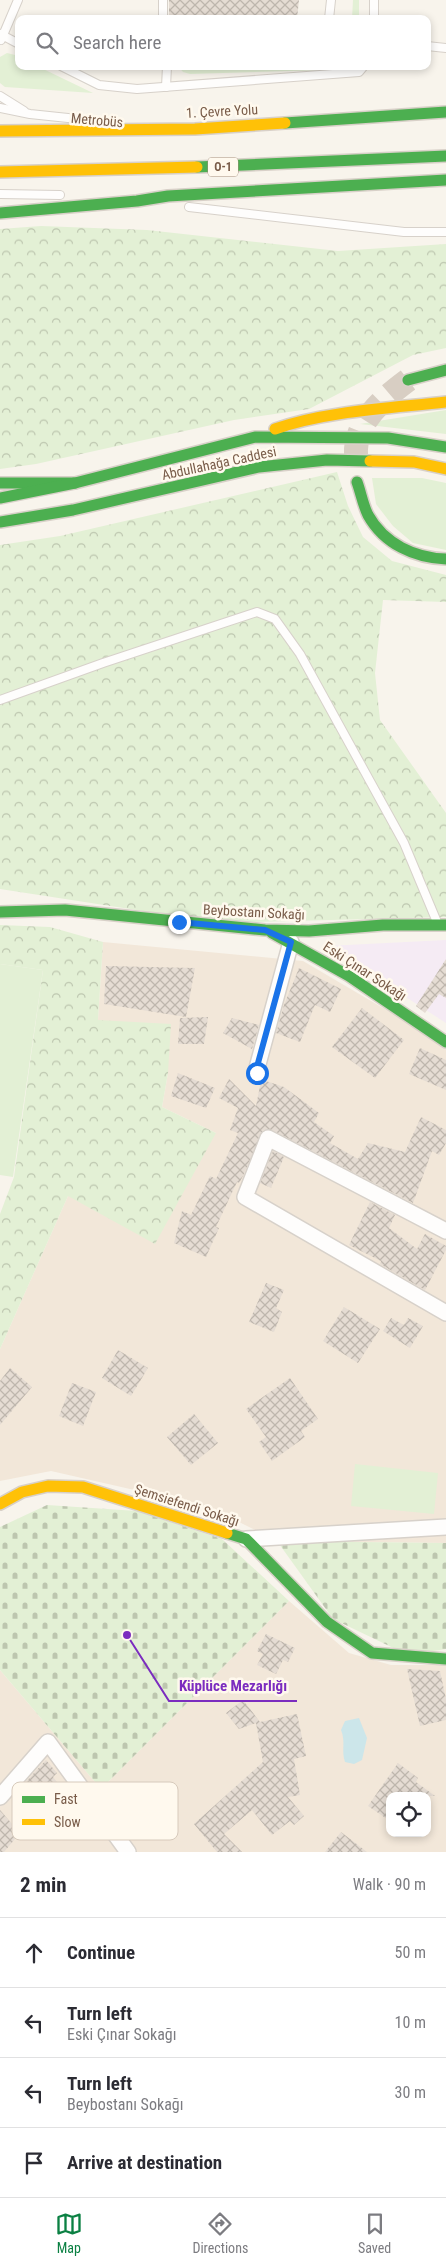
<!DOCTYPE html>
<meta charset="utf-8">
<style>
:root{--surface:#fff;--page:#f7f7f7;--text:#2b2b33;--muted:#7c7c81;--line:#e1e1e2;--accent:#0b8043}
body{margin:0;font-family:"Roboto Condensed",sans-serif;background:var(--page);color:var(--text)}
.controls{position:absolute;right:15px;bottom:15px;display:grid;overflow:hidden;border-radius:10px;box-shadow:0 2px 8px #0003}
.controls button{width:45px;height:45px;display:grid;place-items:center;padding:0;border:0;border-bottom:1px solid var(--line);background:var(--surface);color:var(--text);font:25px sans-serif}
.stop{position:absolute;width:15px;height:15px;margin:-11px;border:4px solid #1a73e8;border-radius:50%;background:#fff}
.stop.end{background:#1a73e8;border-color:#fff;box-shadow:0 1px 5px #0008}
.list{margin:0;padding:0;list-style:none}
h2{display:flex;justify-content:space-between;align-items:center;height:65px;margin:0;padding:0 20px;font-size:21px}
h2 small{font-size:16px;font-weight:400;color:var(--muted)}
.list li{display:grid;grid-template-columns:32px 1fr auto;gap:15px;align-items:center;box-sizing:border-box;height:70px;padding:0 20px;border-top:1px solid var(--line)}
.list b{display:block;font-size:19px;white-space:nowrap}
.list p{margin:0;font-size:16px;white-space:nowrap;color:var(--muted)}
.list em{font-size:16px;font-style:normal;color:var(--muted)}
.icon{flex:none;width:28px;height:28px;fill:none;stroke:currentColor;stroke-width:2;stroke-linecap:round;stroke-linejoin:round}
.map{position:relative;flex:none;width:446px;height:1852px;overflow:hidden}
.search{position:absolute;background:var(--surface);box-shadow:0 2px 8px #0003;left:15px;right:15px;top:15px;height:55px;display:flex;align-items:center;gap:12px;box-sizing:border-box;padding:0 18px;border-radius:10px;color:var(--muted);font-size:19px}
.sheet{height:345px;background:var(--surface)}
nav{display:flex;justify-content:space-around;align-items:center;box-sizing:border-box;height:70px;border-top:1px solid var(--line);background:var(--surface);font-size:14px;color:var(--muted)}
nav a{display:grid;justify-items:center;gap:2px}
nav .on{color:var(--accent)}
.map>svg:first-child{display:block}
.residential{fill:#f2e7d9;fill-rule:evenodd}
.education{fill:#f5ebf4}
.green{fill:#e3f0d5}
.forest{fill:url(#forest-crowns)}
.cemetery{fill:url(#cemetery-stones)}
.water{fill:#cce6ea}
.building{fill:url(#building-cross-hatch)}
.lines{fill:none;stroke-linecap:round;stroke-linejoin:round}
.primary-tunnel{stroke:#d8cec3;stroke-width:24;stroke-dasharray:24 12;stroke-linecap:butt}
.lane-casing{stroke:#d7d1ca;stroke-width:10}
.street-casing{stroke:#d7d1ca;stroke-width:18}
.fast-casing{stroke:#d8d0c8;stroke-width:14}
.slow-casing{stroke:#d8d0c8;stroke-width:14}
.lane{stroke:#fefdfc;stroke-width:8}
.street{stroke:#fefdfc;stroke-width:15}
.fast{stroke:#4caf50;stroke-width:11}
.slow{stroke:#ffc107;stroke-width:11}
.route{stroke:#1a73e8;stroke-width:6}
.labels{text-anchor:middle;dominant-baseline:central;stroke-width:5;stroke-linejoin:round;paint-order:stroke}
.shield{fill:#fff9ee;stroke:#a18b7a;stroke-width:1}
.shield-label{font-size:12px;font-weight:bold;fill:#795c49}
.street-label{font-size:14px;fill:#795c49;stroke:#fff9ee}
.key{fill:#fff9ee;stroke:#d7cabc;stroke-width:1}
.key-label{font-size:14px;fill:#795c49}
.leader{fill:none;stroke:#7b2cbf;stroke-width:2}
.callout-dot{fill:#7b2cbf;stroke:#fff9ee;stroke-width:2}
.callout-label{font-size:15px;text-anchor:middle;font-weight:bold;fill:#7b2cbf;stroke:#fff9ee;stroke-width:5;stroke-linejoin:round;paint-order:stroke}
</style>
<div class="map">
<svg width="446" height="1852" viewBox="0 0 446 1852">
<defs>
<pattern id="forest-crowns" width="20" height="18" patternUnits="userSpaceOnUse" patternTransform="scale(1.25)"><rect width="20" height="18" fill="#e3f0d5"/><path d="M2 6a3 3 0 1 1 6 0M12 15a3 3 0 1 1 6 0" fill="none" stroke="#bdc6af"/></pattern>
<pattern id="cemetery-stones" width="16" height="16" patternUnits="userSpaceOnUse" patternTransform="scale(1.25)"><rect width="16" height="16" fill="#e3f0d5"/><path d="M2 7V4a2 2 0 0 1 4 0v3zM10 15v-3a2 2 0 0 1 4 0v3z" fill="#bdc6af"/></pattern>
<pattern id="building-cross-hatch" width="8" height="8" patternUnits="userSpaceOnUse" patternTransform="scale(1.25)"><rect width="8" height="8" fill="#e5dcd3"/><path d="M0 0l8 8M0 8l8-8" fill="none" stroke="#beb6ad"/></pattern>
</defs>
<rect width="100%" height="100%" fill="#f8f4ec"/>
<g class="residential">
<polygon points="103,942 303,961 446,1045 446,1543 277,1541 209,1507 51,1471 0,1481 0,1349 68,1196 216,1133 162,1107 168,1073 98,1020"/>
<path d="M289 1601 349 1653 391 1665H446V1852H0V1670L101 1789ZM390 1796H427V1833H390Z"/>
</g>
<polygon class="education" points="446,940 446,1023 327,946"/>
<g class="green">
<polygon points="353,0 359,0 359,19 352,19"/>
<polygon points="7,53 19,56 19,66 37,66 93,93 5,87 0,83 0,57"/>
<polygon points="178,66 349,66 347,68 326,70 190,74 183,72"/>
<polygon points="446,410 446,434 360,424"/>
<polygon points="372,478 422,478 446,483 446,550 413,543 393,526 376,504"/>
<polygon points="0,964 43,970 13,1177 0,1175"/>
<polygon points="355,1464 438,1473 434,1514 351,1506"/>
</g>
<g class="forest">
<polygon points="41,226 147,230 338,251 446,244 446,348 413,355 309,409 234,420 36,464 0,469 0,229"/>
<polygon points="337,472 348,506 363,537 392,561 446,575 446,602 383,600 375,673 380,720 446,813 446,917 221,923 0,889 0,545 60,536"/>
<polygon points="0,925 50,927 103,942 98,1020 171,1024 168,1073 162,1107 216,1133 155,1244 68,1196 0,1349 0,1214 14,1177 43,970 0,964"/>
</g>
<g class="cemetery">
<polygon points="47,1505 137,1511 222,1539 289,1601 101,1789 0,1670 0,1527"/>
<polygon points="277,1541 446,1543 446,1649 408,1655 333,1619"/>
</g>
<path class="water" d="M359 1718 367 1738 362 1760 354 1764 345 1762C341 1750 346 1742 341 1730L345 1721Z"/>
<g class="building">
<polygon points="169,0 299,0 297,19 169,19"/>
<polygon points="446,959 446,998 439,994 425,1013 416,1006"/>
<polygon points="106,966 195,968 186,1017 104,1004"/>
<polygon points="299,968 341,989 330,1012 315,1005 300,1042 276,1033 284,1005"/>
<polygon points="362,1008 404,1040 375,1078 332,1047"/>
<polygon points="208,1017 204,1044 178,1044 180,1018"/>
<polygon points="232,1018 259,1025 252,1049 223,1033"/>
<polygon points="420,1048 446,1060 446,1090 409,1074"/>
<polygon points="178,1073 215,1088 206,1108 171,1096"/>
<polygon points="229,1079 256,1106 261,1081 263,1080 284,1087 319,1113 314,1122 334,1136 330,1143 358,1159 368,1143 405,1152 421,1117 446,1130 446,1143 439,1155 432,1151 413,1203 272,1130 263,1130 243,1176 239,1183 237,1182 216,1227 219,1228 206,1257 174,1243 182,1211 191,1215 210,1176 216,1179 238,1133 230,1130 238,1108 219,1098"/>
<polygon points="273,1151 284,1157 271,1188 260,1183"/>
<polygon points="370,1202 395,1215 389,1228 417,1249 425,1234 446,1246 446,1250 425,1290 380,1264 381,1261 349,1245"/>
<polygon points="266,1283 284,1290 276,1308 282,1312 274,1332 249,1322"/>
<polygon points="344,1307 380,1329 358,1363 323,1341"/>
<polygon points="391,1318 404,1325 408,1318 423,1326 410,1348 383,1331"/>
<polygon points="118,1350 148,1368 131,1396 102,1378"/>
<polygon points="10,1368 32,1387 0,1425 0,1381"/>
<polygon points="290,1378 318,1419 301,1431 305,1437 272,1461 259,1442 266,1437 246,1409"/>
<polygon points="72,1383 96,1392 83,1426 59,1416"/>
<polygon points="194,1414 218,1443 191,1465 167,1437"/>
<polygon points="266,1634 295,1648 288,1662 283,1660 276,1674 257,1665 263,1654 257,1651"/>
<polygon points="407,1669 440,1671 446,1699 446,1720 420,1726"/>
<polygon points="243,1700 260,1722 297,1714 306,1756 294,1759 300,1795 288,1797 304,1816 294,1825 290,1821 272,1835 252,1810 224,1834 242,1852 217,1852 194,1824 263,1762 256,1723 239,1729 226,1713"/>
<polygon points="46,1760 57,1773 53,1777 89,1821 74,1833 71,1830 64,1835 22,1786"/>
<polygon points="398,1763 418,1778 416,1782 435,1796 390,1796 390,1821 368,1806"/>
<polygon points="0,1810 20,1833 4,1852 0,1852"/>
<polygon points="341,1832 367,1852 325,1852"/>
</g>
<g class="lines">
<path class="primary-tunnel" d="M356 455C354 422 384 398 408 380"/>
<g class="lane-casing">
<g id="lane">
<polyline points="163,19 163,0"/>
<polyline points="329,19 331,0"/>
<polyline points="374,19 374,0"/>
<polyline points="0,34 19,44"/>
<polyline points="1,40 18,0"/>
<polyline points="427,46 446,48"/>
<polyline points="61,66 99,85 137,89 359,72 364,66"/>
<polyline points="166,87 167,66"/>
<polyline points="0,96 24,111"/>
<polyline points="0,108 30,114 68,118"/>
<polyline points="0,194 60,195"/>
<polyline points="189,207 404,232 446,232"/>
<polyline points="0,700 103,663 257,612 275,619 300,654 404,843 437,922"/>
</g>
</g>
<g class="street-casing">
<g id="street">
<polyline points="257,1073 257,1068 291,942"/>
<polyline points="446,1231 268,1138 245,1197 446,1313"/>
<polyline points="246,1539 446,1527"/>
<polyline points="0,1797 48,1742 128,1852"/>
</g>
</g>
<g class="fast-casing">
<g id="fast">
<polyline points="285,123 446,112"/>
<polyline points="197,167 446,156"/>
<polyline points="0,213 137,201 168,196 446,180"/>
<polyline points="408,380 446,370"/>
<path d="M357 482C361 493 363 505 368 515 384 544 415 558 446 559"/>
<polyline points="0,483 75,483"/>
<polyline points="0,498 75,483 255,437 388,438 446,447"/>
<polyline points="0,522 73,510 259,467 327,460 370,461"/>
<polyline points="0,912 65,910 265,930 309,931 383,925 446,925"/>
<polyline points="272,933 349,976 446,1042"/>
<polyline points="227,1533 246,1539 327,1622 372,1653 446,1659"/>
</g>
</g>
<g class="slow-casing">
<g id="slow">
<polyline points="0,131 195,129 285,123"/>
<polyline points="0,172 197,167"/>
<path d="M275 429C325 411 393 408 446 402"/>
<polyline points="370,461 414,462 446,469"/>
<polyline points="0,1504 22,1492 48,1486 83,1487 227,1533"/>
</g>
</g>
<use href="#lane" class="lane"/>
<use href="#street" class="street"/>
<use href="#fast" class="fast"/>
<use href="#slow" class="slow"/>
</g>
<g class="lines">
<polyline class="route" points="179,922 265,930 291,942 258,1063 257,1073"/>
</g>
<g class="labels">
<rect class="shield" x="208" y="157.5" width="30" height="19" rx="4"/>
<g class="shield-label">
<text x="223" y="167">O-1</text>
</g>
<g class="street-label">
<text transform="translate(222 111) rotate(-3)">1. Çevre Yolu</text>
<text transform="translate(97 120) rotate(5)">Metrobüs</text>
<text transform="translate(219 463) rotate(-12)">Abdullahağa Caddesi</text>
<text transform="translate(254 912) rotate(3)">Beybostanı Sokağı</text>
<text transform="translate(365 971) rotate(33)">Eski Çınar Sokağı</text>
<text transform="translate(187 1505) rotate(18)">Şemsiefendi Sokağı</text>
</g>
</g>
<rect x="12" y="1782" width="166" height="58" rx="8" class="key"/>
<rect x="22" y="1796" width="23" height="7" fill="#4caf50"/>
<rect x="22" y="1819" width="23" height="6" fill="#ffc107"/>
<g class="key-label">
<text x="54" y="1804">Fast</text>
<text x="54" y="1827">Slow</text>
</g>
<path class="leader" d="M127 1635L169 1701H297"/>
<circle class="callout-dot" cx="127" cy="1635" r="5"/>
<g class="callout-label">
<text x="233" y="1691">Küplüce Mezarlığı</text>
</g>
</svg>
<div class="controls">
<button><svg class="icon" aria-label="locate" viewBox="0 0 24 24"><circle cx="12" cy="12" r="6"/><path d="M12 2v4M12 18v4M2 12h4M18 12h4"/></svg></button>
</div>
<div class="stop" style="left:257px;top:1073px"></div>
<div class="stop end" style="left:179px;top:922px"></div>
<div class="search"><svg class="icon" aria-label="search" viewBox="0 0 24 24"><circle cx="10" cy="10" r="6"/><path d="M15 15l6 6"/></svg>Search here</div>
</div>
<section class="sheet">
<h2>2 min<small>Walk · 90 m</small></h2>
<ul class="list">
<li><svg class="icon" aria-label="ahead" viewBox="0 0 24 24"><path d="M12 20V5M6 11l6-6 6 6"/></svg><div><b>Continue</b></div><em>50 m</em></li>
<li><svg class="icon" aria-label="left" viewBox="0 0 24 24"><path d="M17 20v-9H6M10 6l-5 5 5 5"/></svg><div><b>Turn left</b><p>Eski Çınar Sokağı</p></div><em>10 m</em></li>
<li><svg class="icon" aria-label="left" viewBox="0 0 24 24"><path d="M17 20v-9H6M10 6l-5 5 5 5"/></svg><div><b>Turn left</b><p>Beybostanı Sokağı</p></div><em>30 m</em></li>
<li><svg class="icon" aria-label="arrive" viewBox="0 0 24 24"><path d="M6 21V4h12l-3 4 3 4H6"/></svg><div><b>Arrive at destination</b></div></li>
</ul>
</section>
<nav>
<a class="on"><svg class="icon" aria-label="map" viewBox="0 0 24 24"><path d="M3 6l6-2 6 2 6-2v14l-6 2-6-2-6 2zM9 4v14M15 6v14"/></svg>Map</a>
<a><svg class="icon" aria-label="directions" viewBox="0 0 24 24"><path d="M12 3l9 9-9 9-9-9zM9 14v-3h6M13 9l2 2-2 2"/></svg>Directions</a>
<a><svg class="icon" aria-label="saved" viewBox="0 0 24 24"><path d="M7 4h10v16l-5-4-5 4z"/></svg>Saved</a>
</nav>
